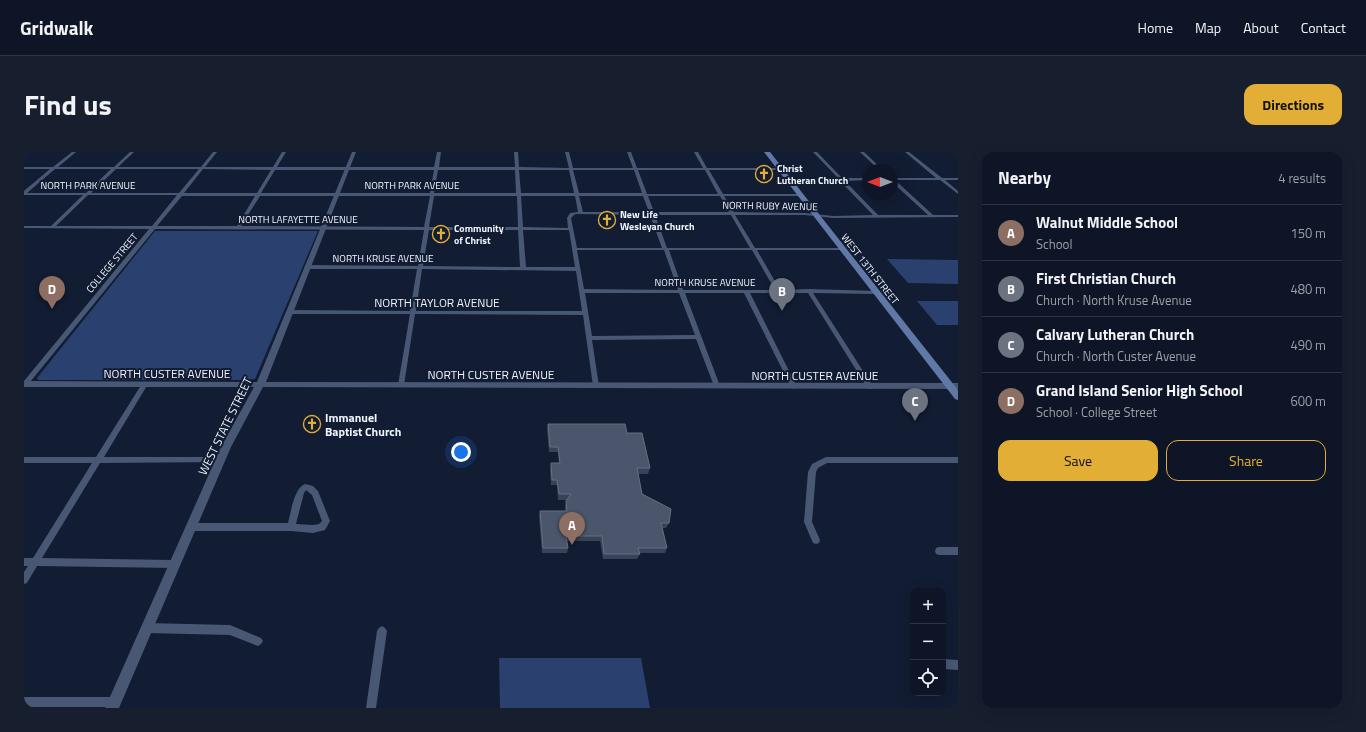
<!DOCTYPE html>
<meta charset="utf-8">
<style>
:root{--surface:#0e1526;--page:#171e2e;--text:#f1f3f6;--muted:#9b9fa7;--line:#2e3443;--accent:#e3ae35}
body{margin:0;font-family:"Titillium Web",sans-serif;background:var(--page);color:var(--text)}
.controls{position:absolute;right:12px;bottom:12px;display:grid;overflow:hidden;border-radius:8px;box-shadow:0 4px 16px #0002}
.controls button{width:36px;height:36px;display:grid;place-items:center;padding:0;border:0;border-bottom:1px solid var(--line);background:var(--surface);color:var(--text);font:20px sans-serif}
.compass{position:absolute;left:838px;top:12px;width:36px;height:36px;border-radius:50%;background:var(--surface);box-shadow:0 4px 16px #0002;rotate:270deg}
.you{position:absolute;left:437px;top:300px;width:14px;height:14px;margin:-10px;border:3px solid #fff;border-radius:50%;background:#1a73e8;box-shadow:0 0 0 6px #1a73e833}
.badge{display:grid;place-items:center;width:26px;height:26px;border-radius:50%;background:var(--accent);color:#fff;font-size:13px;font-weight:700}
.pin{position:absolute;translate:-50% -33px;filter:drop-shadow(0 1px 2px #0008)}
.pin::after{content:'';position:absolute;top:21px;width:14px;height:12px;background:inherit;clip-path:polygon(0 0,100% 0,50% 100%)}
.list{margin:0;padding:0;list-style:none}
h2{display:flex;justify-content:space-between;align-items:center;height:52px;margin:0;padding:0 16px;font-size:17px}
h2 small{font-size:13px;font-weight:400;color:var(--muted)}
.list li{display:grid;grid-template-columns:26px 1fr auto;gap:12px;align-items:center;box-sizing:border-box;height:56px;padding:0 16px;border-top:1px solid var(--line)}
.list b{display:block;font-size:15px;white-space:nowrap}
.list p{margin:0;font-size:13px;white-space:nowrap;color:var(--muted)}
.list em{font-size:13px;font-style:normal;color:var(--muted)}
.actions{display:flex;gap:8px;padding:12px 16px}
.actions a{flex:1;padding:9px 0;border:1px solid var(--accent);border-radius:12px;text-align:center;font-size:14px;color:var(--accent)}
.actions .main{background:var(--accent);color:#111}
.icon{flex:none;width:22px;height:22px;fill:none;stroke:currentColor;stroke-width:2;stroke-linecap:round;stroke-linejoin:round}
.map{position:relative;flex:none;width:934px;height:556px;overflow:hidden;border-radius:12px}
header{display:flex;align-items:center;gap:24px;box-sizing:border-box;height:56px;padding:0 20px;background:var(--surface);border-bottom:1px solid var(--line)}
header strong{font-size:19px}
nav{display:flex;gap:22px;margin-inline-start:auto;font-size:14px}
.intro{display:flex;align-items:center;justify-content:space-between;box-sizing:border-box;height:96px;padding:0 24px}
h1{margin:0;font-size:28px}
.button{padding:10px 18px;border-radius:12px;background:var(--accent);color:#111;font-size:14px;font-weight:700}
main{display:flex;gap:24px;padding:0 24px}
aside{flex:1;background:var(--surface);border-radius:12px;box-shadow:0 4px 16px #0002}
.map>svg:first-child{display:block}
.green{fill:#2a416f}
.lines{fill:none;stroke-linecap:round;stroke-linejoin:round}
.minor{fill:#485774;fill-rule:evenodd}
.tertiary{fill:#485774;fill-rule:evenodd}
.secondary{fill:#6078a6;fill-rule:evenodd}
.wall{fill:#38435a}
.building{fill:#4b566c;stroke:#656f82}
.labels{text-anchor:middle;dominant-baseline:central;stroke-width:4;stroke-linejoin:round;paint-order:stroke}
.far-poi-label{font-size:10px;font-weight:bold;fill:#eff4fd;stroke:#121c32;text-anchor:start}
.far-street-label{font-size:10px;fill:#eff4fd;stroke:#121c32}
.street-label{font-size:12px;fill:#eff4fd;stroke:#121c32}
.poi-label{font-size:12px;font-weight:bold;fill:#eff4fd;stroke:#121c32;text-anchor:start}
</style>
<header>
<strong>Gridwalk</strong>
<nav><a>Home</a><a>Map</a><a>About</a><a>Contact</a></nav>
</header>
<div class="intro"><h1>Find us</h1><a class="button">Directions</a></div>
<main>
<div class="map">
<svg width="934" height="556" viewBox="0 0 934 556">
<rect width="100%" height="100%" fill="#121c32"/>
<g class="green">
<polygon points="131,79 294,79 231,227 223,228 14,228 13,226"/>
<polygon points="863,107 934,108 934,132 884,131"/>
<polygon points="893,149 934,149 934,173 913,173"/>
<polygon points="475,506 617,506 626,556 476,556"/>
</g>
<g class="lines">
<g class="minor">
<path d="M48 0H52L34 15H90L106 0H110L94 15H177L189 0H193L181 15H249L258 0H262L253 15H410L413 0H417L415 15H491L490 0H494L495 15 545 16 541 0H545L549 16H609L603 0H607L613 16H679L670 0H674L683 16H756L758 17 756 18H685L699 42H776L778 43 776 44H700L710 60 781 61 809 64 849 63 816 29H764L763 28 765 27 814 26 789 0H793L818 26H844V28L821 29 854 63H904L868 30V26H912L881 0H885L918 26H934V28H921L934 39V42L916 28H871L909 63H934V65L809 66 781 63H711L731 96H818L820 97 818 98H733L756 138 785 137 853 139 854 140 851 142 789 141 848 233 849 235 848 237H844L784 141H726L773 235 770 237 767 235 720 141H661L696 234 693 236 690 234 672 187 568 188 575 234 572 236 569 234 559 163 391 162 380 233 377 235 374 233 386 162H265L262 160 265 158 386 159 393 117H283L280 115 283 113 394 114 400 78 131 77 2 235H0V229L125 77 0 76V74H27L59 43H0V39L26 17H0V15H29ZM31 17H87L62 41H3ZM92 17H175L155 41H67ZM179 17 247 18 233 41H160ZM251 18H410L406 41H237ZM414 18H491L492 41H410ZM495 18H545L550 41H497ZM549 18H610L618 41H555ZM614 18H681L694 42H623ZM64 43H153L128 74H32ZM158 44H231L213 74H133ZM236 44H406L400 75 217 74ZM410 44H493L494 75H405ZM497 44H551L554 60 546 61 543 66 544 76 499 75ZM555 44H619L625 60H559ZM624 44H696L705 60H630ZM552 62 626 63 638 96H553L547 66 550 63ZM631 63H707L726 96H643ZM405 78H494L496 115 399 114ZM499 78H545L551 115H502ZM553 98H640L654 138 560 137ZM645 98H728L751 138H659ZM398 117 552 119 558 159H392ZM561 141H655L671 183 568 184Z"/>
<polygon points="836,0 840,0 859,18 855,18"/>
<polygon points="927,0 932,0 934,1 934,4"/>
<polygon points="119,230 123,230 124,232 80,305 197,305 200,306 201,308 200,310 76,311 18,406 150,408 153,409 154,412 153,415 150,416 13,414 3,431 0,432 0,420 4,414 0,414 0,406 9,406 68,311 0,311 0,305 72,305"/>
<polygon points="802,305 934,305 934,311 803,311 794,316 792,320 788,370 796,388 795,391 792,392 789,391 780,370 784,320 788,312"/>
<path d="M281 332 289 334 294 339 306 369 301 378 289 381 267 379H167L164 378 163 375 164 372 167 371H264C267 360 270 336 281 332ZM282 338 288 343 298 369 295 372 289 373 272 372 280 341Z"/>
<polygon points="915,395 934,395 934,403 915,403 912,402 911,399 912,396"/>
<polygon points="122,471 206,473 237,486 239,489 237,492 234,494 206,483 122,481 119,479 117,476 119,473"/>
<polygon points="358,474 361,476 363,479 352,556 342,556 353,479 355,476"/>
<polygon points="919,507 934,508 934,518 919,517"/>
<polygon points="0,545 91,545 95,546 96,550 95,554 91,555 0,555"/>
</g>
<polygon class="tertiary" points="328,0 332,0 242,230 934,231 934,237 239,235 207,295 95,556 81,556 197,295 230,235 0,235 0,229 233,230"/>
<polygon class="secondary" points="740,0 746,0 934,238 934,248 931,247"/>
</g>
<polygon class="wall" points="524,272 603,281 626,316 624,322 614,322 618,342 645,371 642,376 638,376 643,396 641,401 615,401 616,402 613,407 579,407 576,389 543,389 544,396 543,401 518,401 515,364 516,359 541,359 541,354 542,349 543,348 534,348 533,333 527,333 526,317 527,311 535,311 534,300 525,300 523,277"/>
<polygon class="building" points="524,272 601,272 603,281 618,281 626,316 613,316 618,342 647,357 645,371 637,371 643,396 614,396 616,402 580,402 578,384 542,384 544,396 519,396 516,359 543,359 542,349 547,342 535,342 533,328 528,328 527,311 536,311 534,295 526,295"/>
<defs>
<g id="church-ring" transform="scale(0.9)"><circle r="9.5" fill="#121c32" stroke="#e3ae35" stroke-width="1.5"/><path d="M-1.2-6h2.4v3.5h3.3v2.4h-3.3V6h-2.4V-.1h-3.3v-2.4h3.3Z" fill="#e3ae35"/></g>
</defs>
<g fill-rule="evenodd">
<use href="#church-ring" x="740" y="22"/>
<use href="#church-ring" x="583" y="68"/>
<use href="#church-ring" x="417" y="82"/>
<use href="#church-ring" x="288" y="272"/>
</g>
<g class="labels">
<g class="far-poi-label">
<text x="753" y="16">Christ<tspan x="753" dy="12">Lutheran Church</tspan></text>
<text x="596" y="62">New Life<tspan x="596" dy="12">Wesleyan Church</tspan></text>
<text x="430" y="76">Community<tspan x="430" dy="12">of Christ</tspan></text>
</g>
<g class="far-street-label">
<text x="64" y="33">NORTH PARK AVENUE</text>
<text x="388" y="33">NORTH PARK AVENUE</text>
<text transform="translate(746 54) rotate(1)">NORTH RUBY AVENUE</text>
<text x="274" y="67">NORTH LAFAYETTE AVENUE</text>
<text x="359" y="106">NORTH KRUSE AVENUE</text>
<text transform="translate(88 111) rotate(-50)">COLLEGE STREET</text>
<text transform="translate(846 117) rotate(52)">WEST 13TH STREET</text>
<text x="681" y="130">NORTH KRUSE AVENUE</text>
</g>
<g class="street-label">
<text x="413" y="150">NORTH TAYLOR AVENUE</text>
<text x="143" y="221">NORTH CUSTER AVENUE</text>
<text x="467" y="222">NORTH CUSTER AVENUE</text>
<text x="791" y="223">NORTH CUSTER AVENUE</text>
<text transform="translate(201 274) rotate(-64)">WEST STATE STREET</text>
</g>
<g class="poi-label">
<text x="301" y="265">Immanuel<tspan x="301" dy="14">Baptist Church</tspan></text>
</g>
</g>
</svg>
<div class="controls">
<button>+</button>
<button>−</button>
<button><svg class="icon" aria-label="locate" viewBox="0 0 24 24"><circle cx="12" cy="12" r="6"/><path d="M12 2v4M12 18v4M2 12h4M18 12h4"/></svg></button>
</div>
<svg class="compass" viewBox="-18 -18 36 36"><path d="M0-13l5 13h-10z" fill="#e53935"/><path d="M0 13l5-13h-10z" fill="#9b9fa7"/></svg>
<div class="you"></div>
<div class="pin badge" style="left:548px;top:393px;background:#8d6e63">A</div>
<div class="pin badge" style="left:758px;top:159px;background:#6b7280">B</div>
<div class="pin badge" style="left:891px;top:269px;background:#6b7280">C</div>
<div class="pin badge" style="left:28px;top:157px;background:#8d6e63">D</div>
</div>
<aside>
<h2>Nearby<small>4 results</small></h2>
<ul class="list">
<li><span class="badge" style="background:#8d6e63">A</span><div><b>Walnut Middle School</b><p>School</p></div><em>150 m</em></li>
<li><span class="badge" style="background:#6b7280">B</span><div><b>First Christian Church</b><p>Church · North Kruse Avenue</p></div><em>480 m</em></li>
<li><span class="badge" style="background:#6b7280">C</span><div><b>Calvary Lutheran Church</b><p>Church · North Custer Avenue</p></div><em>490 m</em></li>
<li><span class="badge" style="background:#8d6e63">D</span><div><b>Grand Island Senior High School</b><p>School · College Street</p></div><em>600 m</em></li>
</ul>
<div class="actions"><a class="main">Save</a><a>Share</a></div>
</aside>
</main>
